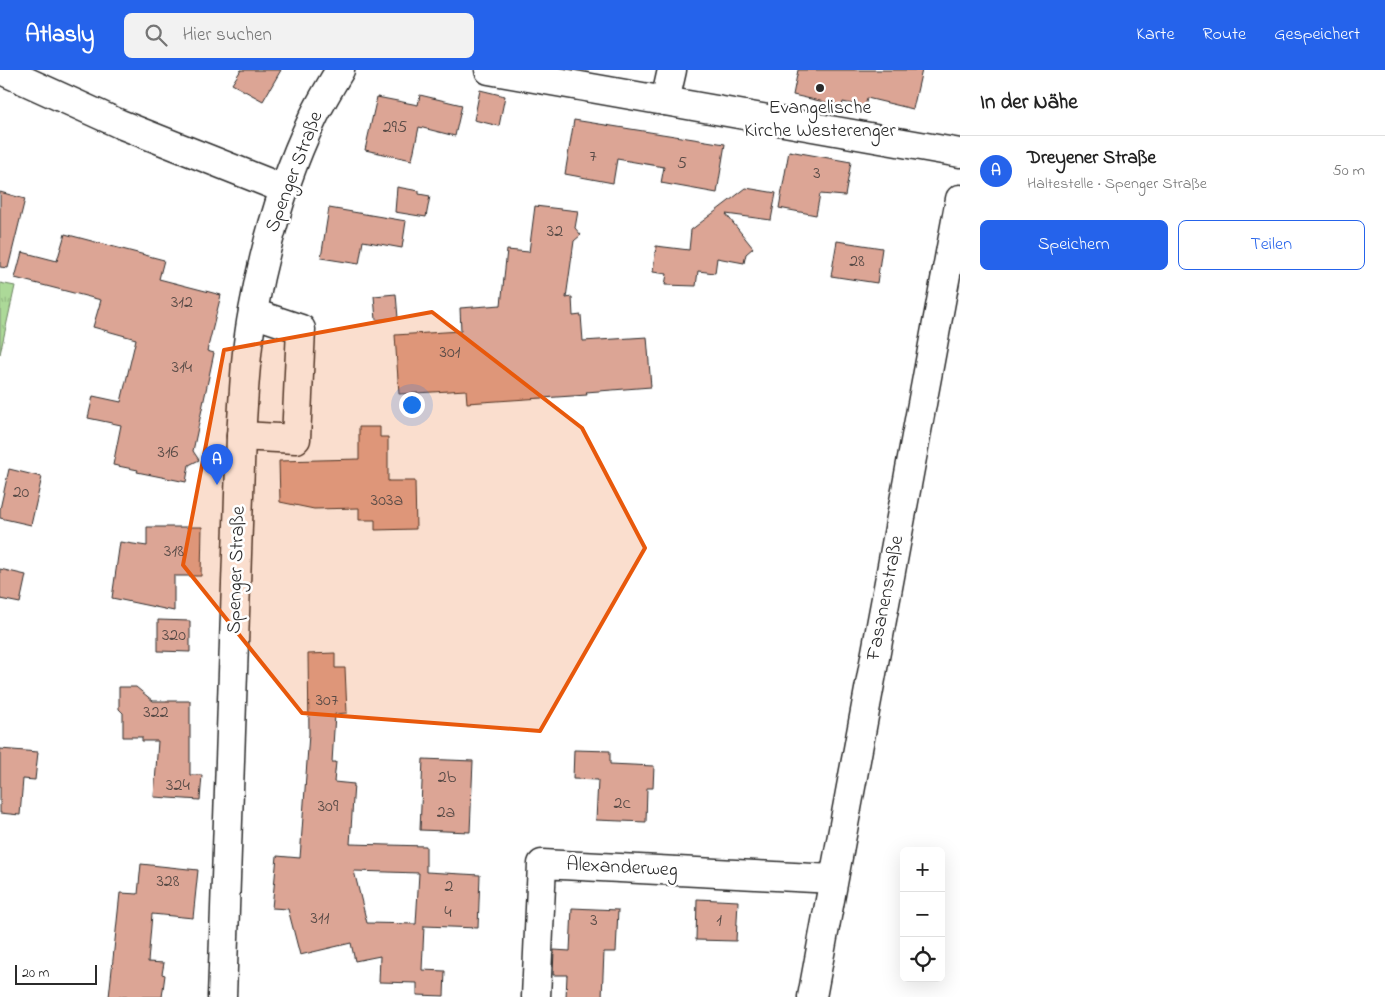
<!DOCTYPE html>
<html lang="de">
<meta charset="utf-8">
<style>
:root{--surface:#fff;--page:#f2f2f2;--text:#222;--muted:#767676;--line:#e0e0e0;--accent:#2563eb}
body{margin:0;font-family:"Indie Flower",sans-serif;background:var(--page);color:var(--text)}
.controls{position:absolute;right:15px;bottom:15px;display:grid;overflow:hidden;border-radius:8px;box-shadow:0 5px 20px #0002}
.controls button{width:45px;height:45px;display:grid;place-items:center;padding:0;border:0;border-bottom:1px solid var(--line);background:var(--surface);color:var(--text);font:25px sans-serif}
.scale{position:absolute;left:15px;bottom:12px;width:82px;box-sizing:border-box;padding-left:5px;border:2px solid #2b2b2b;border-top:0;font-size:14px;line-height:18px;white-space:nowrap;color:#2b2b2b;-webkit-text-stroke:4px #fff;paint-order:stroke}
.you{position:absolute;left:411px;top:334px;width:18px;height:18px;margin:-12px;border:4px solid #fff;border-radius:50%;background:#1a73e8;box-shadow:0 0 0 8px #1a73e833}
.badge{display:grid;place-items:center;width:32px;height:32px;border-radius:50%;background:var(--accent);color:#fff;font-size:16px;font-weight:700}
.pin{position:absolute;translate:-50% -41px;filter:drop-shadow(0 1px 2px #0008)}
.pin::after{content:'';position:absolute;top:26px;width:18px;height:15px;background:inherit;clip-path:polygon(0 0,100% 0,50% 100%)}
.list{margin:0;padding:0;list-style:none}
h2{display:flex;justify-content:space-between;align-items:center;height:65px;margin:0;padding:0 20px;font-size:21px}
h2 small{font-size:16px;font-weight:400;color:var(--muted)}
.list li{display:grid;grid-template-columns:32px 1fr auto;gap:15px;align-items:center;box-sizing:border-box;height:70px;padding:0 20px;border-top:1px solid var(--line)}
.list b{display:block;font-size:19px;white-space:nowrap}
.list p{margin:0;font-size:16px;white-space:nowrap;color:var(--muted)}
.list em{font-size:16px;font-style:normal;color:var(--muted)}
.actions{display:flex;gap:10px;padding:15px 20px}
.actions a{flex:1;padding:11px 0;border:1px solid var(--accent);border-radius:8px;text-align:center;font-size:18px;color:var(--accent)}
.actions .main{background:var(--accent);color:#fff}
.icon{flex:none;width:28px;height:28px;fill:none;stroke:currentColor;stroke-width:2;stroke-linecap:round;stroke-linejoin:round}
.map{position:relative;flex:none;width:960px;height:927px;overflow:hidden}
header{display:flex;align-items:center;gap:30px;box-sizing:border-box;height:70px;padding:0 25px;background:var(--accent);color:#fff}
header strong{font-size:24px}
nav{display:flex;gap:28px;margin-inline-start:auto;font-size:18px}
.search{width:350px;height:45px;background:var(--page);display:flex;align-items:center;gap:12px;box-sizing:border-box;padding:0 18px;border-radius:8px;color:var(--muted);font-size:19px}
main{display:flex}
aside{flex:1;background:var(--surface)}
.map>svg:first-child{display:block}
.grass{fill:url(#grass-tufts);stroke:#6c8262}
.building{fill:#dca595;stroke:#2b2b2b;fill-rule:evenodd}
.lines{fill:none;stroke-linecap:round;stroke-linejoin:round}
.minor-casing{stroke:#2b2b2b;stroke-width:31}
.minor{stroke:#fff;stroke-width:28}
.marked{fill:#e8590c;fill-opacity:0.2;stroke:#e8590c;stroke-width:4;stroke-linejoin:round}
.poi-dot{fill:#2b2b2b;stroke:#fff;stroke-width:2}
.labels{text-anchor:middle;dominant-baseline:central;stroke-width:5;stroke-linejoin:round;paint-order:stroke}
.number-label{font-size:18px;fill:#574a46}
.poi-label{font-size:20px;fill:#2b2b2b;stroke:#fff}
.street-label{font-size:20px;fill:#2b2b2b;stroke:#fff}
</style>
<header>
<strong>Atlasly</strong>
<div class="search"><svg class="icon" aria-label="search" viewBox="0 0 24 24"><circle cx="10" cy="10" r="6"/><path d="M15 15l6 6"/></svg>Hier suchen</div>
<nav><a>Karte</a><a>Route</a><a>Gespeichert</a></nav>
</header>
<main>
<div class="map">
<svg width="960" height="927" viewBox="0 0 960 927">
<defs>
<pattern id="grass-tufts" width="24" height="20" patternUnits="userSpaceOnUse" patternTransform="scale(1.25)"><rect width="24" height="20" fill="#acd998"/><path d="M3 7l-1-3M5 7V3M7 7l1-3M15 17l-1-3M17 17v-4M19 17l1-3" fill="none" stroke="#94ba83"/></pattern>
</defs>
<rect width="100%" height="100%" fill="#fff"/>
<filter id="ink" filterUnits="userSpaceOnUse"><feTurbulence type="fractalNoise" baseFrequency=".02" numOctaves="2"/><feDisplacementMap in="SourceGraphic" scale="10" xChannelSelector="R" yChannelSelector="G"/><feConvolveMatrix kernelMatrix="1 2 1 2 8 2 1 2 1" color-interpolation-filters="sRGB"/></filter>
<g filter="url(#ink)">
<polygon class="grass" points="0,213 15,216 0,284"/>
<g class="building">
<polygon points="241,0 281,0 263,31 232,14"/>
<polygon points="798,0 922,0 913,39 867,28 865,37 843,32 842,36 793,25"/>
<polygon points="480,20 505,26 499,56 474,50"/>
<polygon points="420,25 462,35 455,66 419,57 412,90 365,80 377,27 418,35"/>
<polygon points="574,50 725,74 717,123 661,113 664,97 617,89 613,113 565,104"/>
<polygon points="789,81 851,92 845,126 820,124 816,145 779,138"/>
<polygon points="397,117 419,121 419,124 430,126 426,147 395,142"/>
<polygon points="746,118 776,123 771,150 726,144 753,178 746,184 744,193 717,188 715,203 698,201 696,216 665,215 667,204 653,202 656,176 689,180 691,160"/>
<polygon points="0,122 25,129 8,198 0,197"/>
<polygon points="535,136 578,141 575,158 581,165 574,171 566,228 572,227 573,246 581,245 583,271 647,267 651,317 586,322 587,325 467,333 466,320 399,324 395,265 461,261 460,238 501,235 507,180 529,182"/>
<polygon points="329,138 406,151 402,178 363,171 359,194 321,188"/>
<polygon points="65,164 164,190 159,209 221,225 207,281 214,283 193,381 199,390 189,395 186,412 137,402 138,400 113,395 121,355 88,348 93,326 121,332 136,269 93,257 101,230 15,208 22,182 57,191"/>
<polygon points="837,171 882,178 877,213 831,206"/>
<polygon points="396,224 398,248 376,250 374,226"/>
<polygon points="359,357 380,357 380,367 388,367 388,411 415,411 416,459 375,460 375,450 359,450 359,438 314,439 280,432 279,391 359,389"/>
<polygon points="9,399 42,407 31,455 0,448 0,439"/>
<polygon points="147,457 202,457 201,506 174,506 174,541 112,528 120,472 147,476"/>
<polygon points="0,499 26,505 20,533 0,529"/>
<polygon points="158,550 190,551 190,582 158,581"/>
<path d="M335 583V598H345L347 643 335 644 332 692H336L334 712 354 714 350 774 426 776V802L480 805 478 858 424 856 422 900 445 901 444 926 417 925V913L379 912 380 886 355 891 351 873 300 885 288 839 272 838 277 786 300 788 309 664 308 584ZM354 801 419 803 416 854 367 853Z"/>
<polygon points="119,617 136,617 153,631 190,631 190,705 202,705 200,730 154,727 158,671 142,671 142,667 123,667 123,643 119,639"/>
<polygon points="0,679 38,682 35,710 23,709 20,745 0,743"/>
<polygon points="574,680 610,681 610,694 654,696 653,718 647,718 646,752 596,750 598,710 573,709"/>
<polygon points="423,689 473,691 470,762 420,760"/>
<polygon points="141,794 198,800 193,848 152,844 148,892 164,893 162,904 165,905 162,927 109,927 120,823 138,824"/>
<polygon points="697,829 738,831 736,871 696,870"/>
<polygon points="572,838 618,840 616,882 604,882 602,927 566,927 567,905 553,905 554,880 570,881"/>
</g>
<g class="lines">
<g class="minor-casing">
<g id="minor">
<polyline points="1,0 120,54 284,119"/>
<polyline points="489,0 960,83"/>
<polyline points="665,31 672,0"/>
<polyline points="241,366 296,369 301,259 253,243"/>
<path d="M222 927 241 366C244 325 245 282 253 241 265 175 284 108 314 46 322 30 331 15 340 0"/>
<polyline points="536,927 542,794 833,809"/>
<polyline points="812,927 960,129"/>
</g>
</g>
<use href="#minor" class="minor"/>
</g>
</g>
<path class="marked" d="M432 242 582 358 645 478 540 661 302 643 183 495 224 280Z"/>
<circle class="poi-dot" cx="820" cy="18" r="5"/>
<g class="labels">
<g class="number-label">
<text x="395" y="58">295</text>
<text x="593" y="87">7</text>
<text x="682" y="94">5</text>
<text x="817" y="104">3</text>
<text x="555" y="162">32</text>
<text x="857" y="192">28</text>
<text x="182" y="233">312</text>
<text x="450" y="283">301</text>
<text x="182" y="298">314</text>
<text x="168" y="383">316</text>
<text x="21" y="423">20</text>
<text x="387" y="431">303a</text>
<text x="174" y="482">318</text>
<text x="174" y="566">320</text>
<text x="327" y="631">307</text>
<text x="156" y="643">322</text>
<text x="447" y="708">2b</text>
<text x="178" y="716">324</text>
<text x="622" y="734">2c</text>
<text x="328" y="737">309</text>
<text x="446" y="743">2a</text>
<text x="168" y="812">328</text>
<text x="449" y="817">2</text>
<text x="448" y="843">4</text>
<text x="320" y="849">311</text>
<text x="594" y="851">3</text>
<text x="719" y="851">1</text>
</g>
<g class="poi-label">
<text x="820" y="38">Evangelische<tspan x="820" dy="23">Kirche Westerenger</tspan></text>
</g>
<g class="street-label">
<text transform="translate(295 102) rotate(-69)">Spenger Straße</text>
<text transform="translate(237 500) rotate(-88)">Spenger Straße</text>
<text transform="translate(886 528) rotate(-79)">Fasanenstraße</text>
<text transform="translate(622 798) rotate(3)">Alexanderweg</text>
</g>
</g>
</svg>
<div class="controls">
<button>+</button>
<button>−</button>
<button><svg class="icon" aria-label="locate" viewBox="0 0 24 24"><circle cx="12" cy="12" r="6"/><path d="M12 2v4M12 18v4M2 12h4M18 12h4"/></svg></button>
</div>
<div class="scale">20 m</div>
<div class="you"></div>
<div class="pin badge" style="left:217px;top:415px">A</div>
</div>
<aside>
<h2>In der Nähe<small></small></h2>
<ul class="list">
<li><span class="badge">A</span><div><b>Dreyener Straße</b><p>Haltestelle · Spenger Straße</p></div><em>50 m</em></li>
</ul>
<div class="actions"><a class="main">Speichern</a><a>Teilen</a></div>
</aside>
</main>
